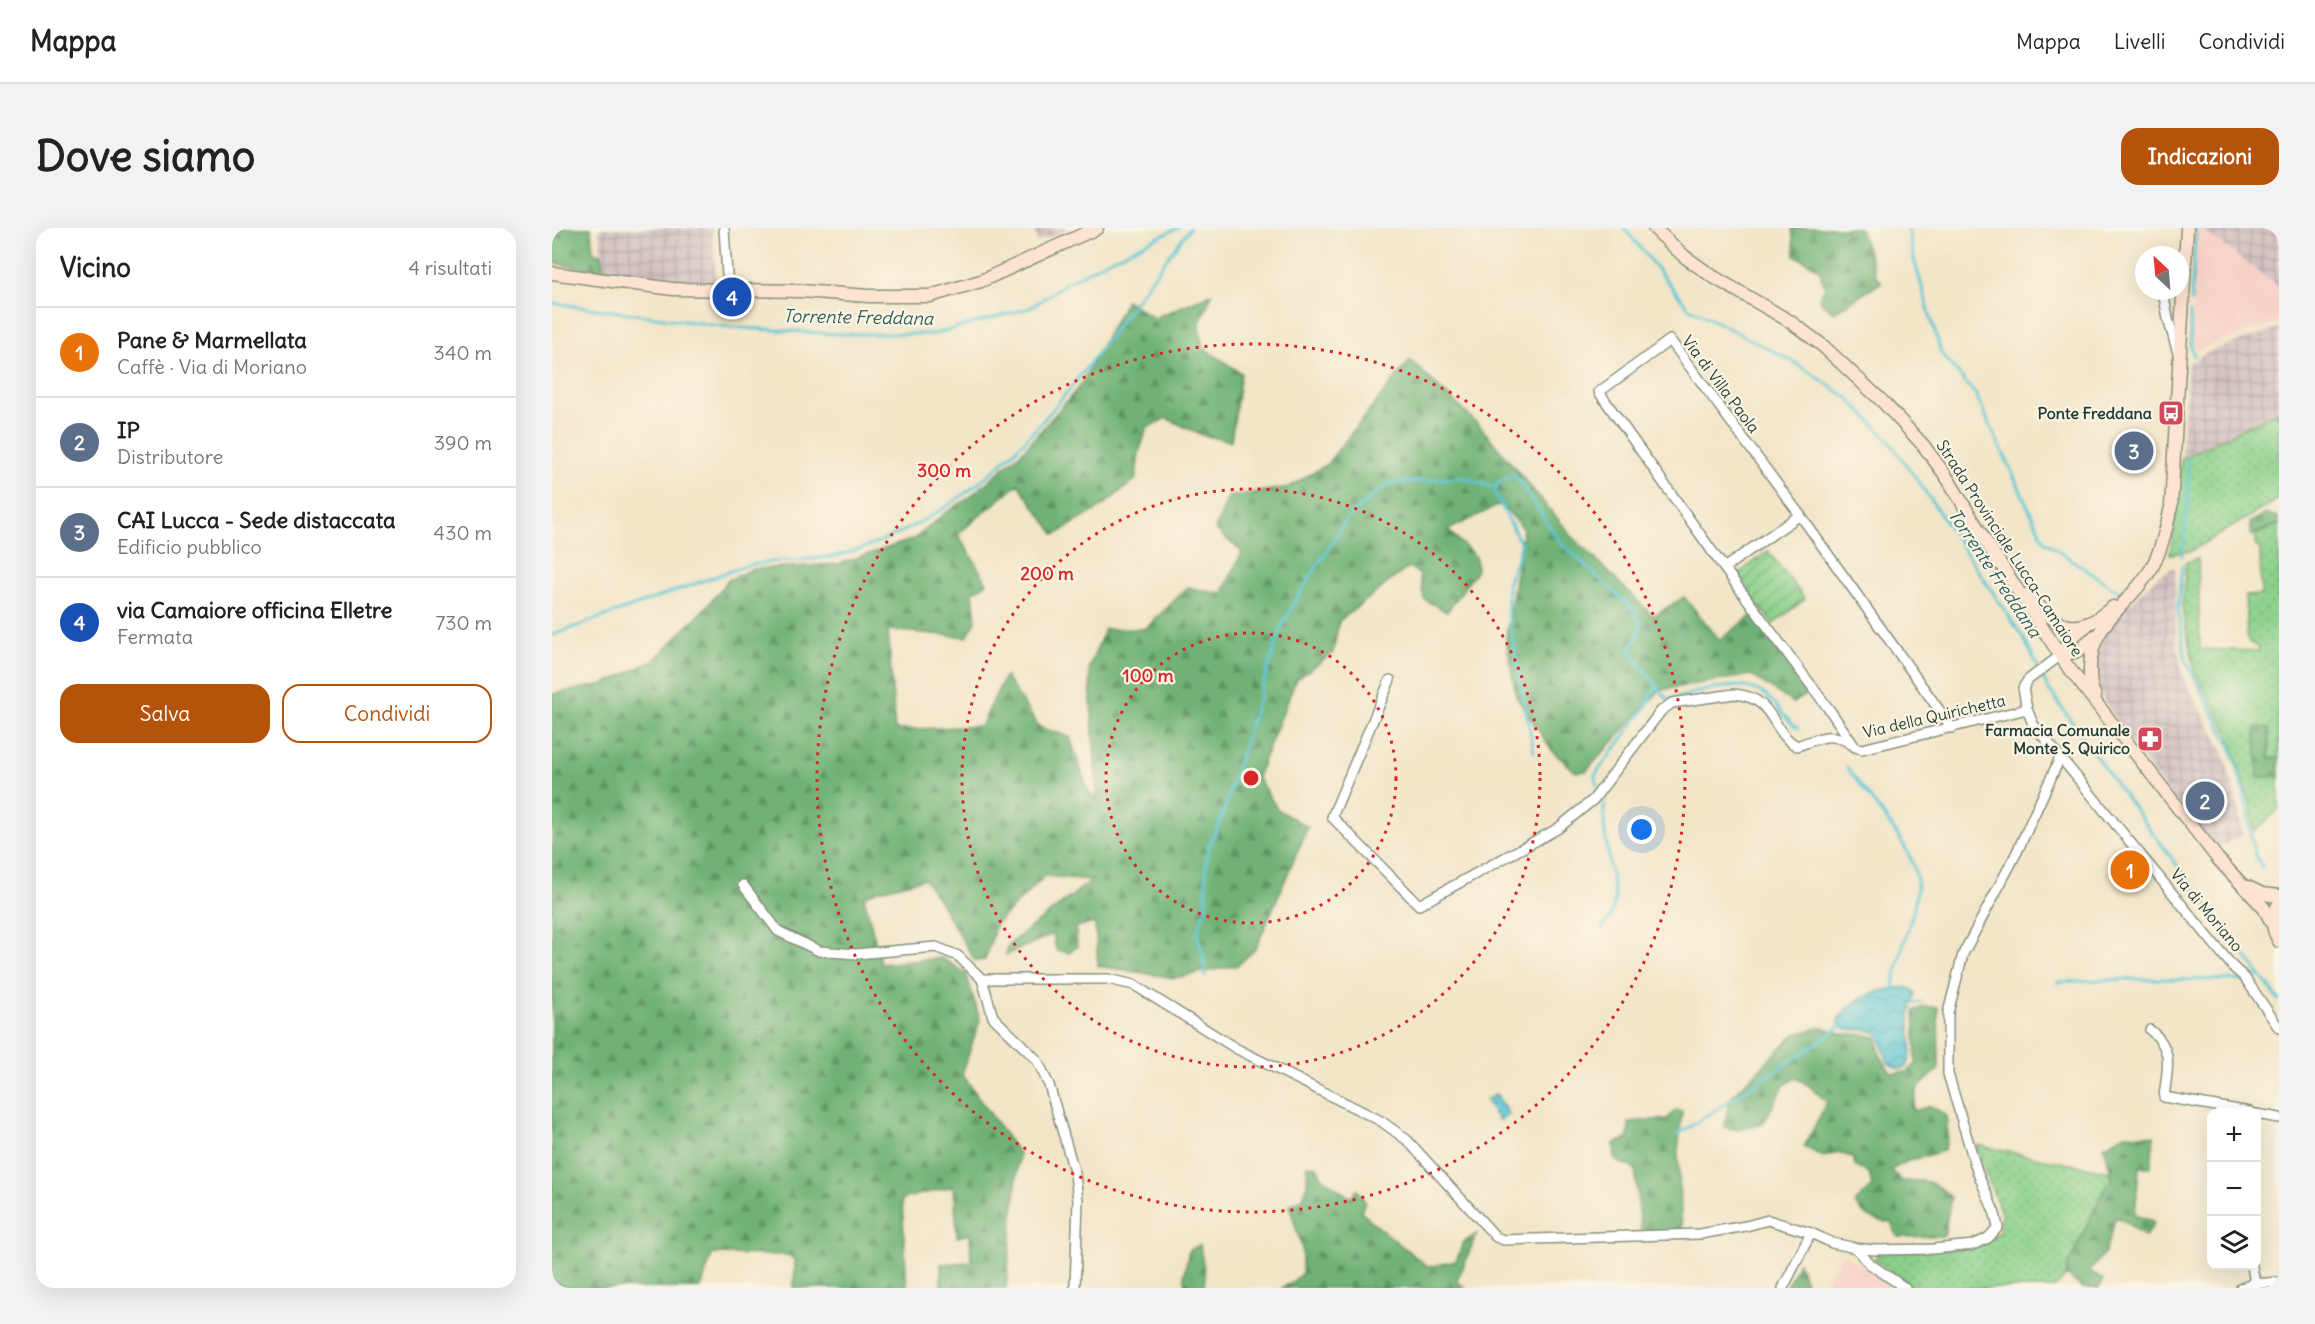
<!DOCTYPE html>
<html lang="it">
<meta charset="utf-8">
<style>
:root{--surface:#fff;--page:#f2f2f2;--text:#222;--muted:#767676;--line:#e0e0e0;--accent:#b45309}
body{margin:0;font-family:Delius,sans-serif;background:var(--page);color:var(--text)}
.controls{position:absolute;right:18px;bottom:18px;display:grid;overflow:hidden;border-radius:12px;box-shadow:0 6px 24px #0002}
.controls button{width:54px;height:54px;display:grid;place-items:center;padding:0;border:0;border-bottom:2px solid var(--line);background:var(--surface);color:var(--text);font:30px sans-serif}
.compass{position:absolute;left:1583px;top:18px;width:54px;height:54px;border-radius:50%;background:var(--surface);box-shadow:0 6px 24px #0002;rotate:334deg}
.you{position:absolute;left:1090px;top:602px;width:21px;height:21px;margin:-15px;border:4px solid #fff;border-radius:50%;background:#1a73e8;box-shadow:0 0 0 9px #1a73e833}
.badge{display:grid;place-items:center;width:39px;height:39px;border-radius:50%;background:var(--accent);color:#fff;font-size:20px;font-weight:700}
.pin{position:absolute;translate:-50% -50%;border:3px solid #fff;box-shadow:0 2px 6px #0006}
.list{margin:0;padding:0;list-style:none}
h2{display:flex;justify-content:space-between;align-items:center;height:78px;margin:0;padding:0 24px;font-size:26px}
h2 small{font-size:20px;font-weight:400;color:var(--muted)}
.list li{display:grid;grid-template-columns:39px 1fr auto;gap:18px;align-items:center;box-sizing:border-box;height:90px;padding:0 24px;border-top:2px solid var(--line)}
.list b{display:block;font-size:22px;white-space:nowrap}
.list p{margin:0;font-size:20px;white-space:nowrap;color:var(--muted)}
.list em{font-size:20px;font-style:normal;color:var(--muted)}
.actions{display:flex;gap:12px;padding:18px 24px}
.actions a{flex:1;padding:14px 0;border:2px solid var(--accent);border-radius:18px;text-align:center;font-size:21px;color:var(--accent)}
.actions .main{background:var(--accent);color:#fff}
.icon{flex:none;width:33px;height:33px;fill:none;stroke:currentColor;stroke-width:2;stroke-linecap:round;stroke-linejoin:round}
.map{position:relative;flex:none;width:1727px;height:1060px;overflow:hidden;border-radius:18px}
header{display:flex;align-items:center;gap:36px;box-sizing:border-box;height:84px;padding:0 30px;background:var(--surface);border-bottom:2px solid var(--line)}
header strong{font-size:28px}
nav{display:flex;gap:33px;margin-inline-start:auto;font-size:21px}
.intro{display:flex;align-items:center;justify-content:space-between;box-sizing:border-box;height:144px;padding:0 36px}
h1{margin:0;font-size:42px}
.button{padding:15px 27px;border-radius:18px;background:var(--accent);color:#fff;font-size:21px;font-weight:700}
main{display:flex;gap:36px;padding:0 36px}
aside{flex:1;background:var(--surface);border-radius:18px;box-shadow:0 6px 24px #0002}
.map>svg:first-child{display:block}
.built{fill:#f7d1c7}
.industrial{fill:url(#industrial-grid)}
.grass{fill:url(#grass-dots);stroke:#54865f;stroke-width:1.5}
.forest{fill:url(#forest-firs);stroke:#477855;stroke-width:1.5}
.garden{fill:url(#garden-furrows);stroke:#54865f;stroke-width:1.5}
.water{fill:url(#water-waves);stroke:#3d8284;stroke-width:1.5}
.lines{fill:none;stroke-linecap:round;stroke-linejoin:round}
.stream{stroke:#5bc7d4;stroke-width:3}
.minor-casing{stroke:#88917e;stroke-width:12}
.secondary-casing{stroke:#88917e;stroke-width:15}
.minor{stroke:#fff;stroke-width:9}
.secondary{stroke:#fde4d0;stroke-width:12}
.ring{fill:none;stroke:#d62828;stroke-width:3;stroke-dasharray:3 6}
.labels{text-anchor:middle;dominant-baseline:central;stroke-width:4.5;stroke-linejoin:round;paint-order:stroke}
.street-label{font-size:16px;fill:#1f3d34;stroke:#fcf5e5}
.poi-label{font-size:16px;font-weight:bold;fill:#1f3d34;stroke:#fcf5e5;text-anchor:end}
.water-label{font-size:18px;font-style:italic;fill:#2e605c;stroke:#fcf5e5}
.centre{fill:#d62828;stroke:#fcf5e5;stroke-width:3}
.ring-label{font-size:18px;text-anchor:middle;font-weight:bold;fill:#d62828;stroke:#fcf5e5;stroke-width:4.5;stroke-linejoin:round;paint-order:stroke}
</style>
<header>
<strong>Mappa</strong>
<nav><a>Mappa</a><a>Livelli</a><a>Condividi</a></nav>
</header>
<div class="intro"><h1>Dove siamo</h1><a class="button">Indicazioni</a></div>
<main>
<aside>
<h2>Vicino<small>4 risultati</small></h2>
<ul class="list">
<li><span class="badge" style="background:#e8710a">1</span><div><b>Pane &amp; Marmellata</b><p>Caffè · Via di Moriano</p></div><em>340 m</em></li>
<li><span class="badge" style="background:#5c6f8a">2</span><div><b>IP</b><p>Distributore</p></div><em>390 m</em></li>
<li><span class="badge" style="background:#5c6f8a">3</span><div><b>CAI Lucca - Sede distaccata</b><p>Edificio pubblico</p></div><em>430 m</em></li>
<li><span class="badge" style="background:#1a4fb4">4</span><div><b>via Camaiore officina Elletre</b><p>Fermata</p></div><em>730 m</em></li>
</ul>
<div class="actions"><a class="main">Salva</a><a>Condividi</a></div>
</aside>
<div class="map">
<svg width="1727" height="1060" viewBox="0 0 1727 1060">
<defs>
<pattern id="industrial-grid" width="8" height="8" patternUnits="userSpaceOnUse" patternTransform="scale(1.5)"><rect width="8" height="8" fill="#d2bfc0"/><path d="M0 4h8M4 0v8" fill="none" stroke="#aa9c9d"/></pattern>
<pattern id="grass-dots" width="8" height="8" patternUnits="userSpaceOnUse" patternTransform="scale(1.5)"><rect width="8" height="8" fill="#8ad08a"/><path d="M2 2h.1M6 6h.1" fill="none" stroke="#70aa72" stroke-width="1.8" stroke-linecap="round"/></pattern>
<pattern id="forest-firs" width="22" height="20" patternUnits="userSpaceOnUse" patternTransform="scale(1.5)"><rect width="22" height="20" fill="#6fb276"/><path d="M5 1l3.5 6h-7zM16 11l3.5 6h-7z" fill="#5b9262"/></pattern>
<pattern id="garden-furrows" width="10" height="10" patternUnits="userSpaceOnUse" patternTransform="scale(1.5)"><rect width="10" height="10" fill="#8ad08a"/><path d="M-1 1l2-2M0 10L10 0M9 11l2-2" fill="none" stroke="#70aa72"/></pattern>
<pattern id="water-waves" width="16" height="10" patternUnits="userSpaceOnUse" patternTransform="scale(1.5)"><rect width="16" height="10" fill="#5bc7d4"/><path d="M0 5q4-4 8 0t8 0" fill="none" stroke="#4ba3ad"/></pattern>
</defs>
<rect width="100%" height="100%" fill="#fcf5e5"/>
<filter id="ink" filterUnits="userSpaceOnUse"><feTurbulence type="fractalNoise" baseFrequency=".0167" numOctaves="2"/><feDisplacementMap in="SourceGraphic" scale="12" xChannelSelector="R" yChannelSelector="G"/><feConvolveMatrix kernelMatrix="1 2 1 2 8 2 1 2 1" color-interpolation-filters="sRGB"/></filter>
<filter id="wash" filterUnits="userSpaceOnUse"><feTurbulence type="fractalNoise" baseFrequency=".008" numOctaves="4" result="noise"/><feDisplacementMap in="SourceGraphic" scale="24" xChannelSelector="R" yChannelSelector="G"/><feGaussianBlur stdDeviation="1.35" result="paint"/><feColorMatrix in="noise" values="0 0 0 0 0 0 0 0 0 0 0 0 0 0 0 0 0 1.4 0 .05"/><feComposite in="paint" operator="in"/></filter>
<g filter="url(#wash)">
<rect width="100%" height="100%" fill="#f2e5c8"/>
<g class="built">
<polygon points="1645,0 1648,0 1727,59 1727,93 1644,122 1640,106"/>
<polygon points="1290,1026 1331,1051 1335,1060 1270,1060"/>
</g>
<g class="industrial">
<polygon points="47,0 160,0 164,54 52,51"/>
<polygon points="481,0 517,0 486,14"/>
<polygon points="1648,0 1727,0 1727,59"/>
<polygon points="1727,100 1727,183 1629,231 1636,135 1658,123"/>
<polygon points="1623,339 1624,415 1632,451 1669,519 1683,564 1691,607 1660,623 1572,506 1546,462 1542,447 1542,432 1552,406 1570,383 1608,347"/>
</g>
<g class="grass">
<polygon points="1727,183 1727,271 1639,323 1618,326 1629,231"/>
<polygon points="1727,296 1727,530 1717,531 1717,501 1704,499 1706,549 1727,548 1727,581 1702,604 1698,575 1677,507 1643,444 1630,381 1634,334 1646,330 1648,421 1707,423 1707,420 1697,414 1695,407 1693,368 1709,367 1708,320 1704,319 1704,307"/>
<polygon points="1423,917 1558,944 1561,953 1554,957 1515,1040 1515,1047 1502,1060 1361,1060 1322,1031 1326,1026 1425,1018 1447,1005 1450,987"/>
</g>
<g class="forest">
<polygon points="0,0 39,0 41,24 50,26 51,44 0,35"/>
<polygon points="1240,0 1308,0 1324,48 1330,54 1282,84 1271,76 1267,70 1273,60 1267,41 1243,27"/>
<polygon points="660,66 647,97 651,119 689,145 679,213 650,207 614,190 595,200 587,225 584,251 548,280 503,307 466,256 406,306 435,355 421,364 424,393 415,409 336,402 343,502 429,498 453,448 487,499 518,509 536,563 545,572 537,439 553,401 593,401 636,359 670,366 690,324 663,301 676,269 737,259 774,237 858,132 927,197 1020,308 1101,388 1132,369 1168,412 1200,387 1258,465 1241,475 1199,447 1108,462 1034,543 1024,544 1001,524 964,468 954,410 971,300 949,276 896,302 924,329 925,342 895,384 872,371 867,346 857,339 787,393 781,425 744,452 705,549 726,582 756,599 704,720 686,737 622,750 546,738 543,695 524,699 525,719 517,725 504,722 501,706 454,727 456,717 540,652 493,648 444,696 433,732 423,733 383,666 372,651 324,663 312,669 329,736 390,730 414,745 428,792 410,846 467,926 454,1060 389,1060 389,1036 419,1034 418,1006 405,1009 402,958 350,971 355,1060 242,1060 243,1032 236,1027 160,1026 149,1060 0,1060 0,466 52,456 101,433 155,378 176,352 200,341 286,336 362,311 393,285 417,270 472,222 528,158 574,72 602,90"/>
<polygon points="1714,286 1726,289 1727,296 1699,308 1698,294"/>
<polygon points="1704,499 1717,500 1717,530 1727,530 1727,548 1706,549"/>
<path d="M1371 779H1386L1387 841 1365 861 1361 883 1379 878 1394 887 1396 907 1392 923 1356 933 1339 942 1350 953C1373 951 1382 953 1399 969L1392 1008 1346 1009 1339 995C1321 991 1314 991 1303 975L1320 958 1317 945 1304 939 1301 930 1286 924 1272 929 1252 919 1275 874 1256 857 1244 850 1232 857 1211 896 1186 902 1172 899 1178 870 1243 806 1270 799 1292 806H1310L1325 809 1328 827 1339 845 1355 844 1364 836 1362 783Z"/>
<polygon points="1124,882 1130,883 1126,925 1130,1003 1089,1006 1083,941 1063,932 1062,915 1076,911 1077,894 1115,891"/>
<path d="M1573 906 1602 908 1599 939H1587L1583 987 1601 993V997L1593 1008C1582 1002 1575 993 1564 989L1553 1024 1538 1043 1551 1052 1547 1060H1530L1515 1047V1040L1554 957 1561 953 1552 918Z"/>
<polygon points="755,937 764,938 771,950 799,970 805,961 813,974 809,983 823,996 876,1039 904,1033 912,1014 925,1006 905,1053 913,1060 729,1060 738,1056 750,1045 750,1020 737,977 750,971 755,959"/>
<polygon points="648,1017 653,1048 652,1060 633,1060 632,1047 637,1022"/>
<polygon points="1246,1034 1256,1060 1234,1060"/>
</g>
<polygon class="garden" points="1216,323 1253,371 1221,396 1184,348"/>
<g class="water">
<path d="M1353 759 1359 761 1363 765C1361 773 1358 781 1358 789 1356 806 1365 825 1353 840L1347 841 1336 835 1327 806C1318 800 1305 801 1295 802L1287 796 1286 791C1304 769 1325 761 1353 759Z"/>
<polygon points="944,866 957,887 947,893 934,872"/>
</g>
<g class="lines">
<g class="stream">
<polyline points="1072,0 1136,79 1242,134 1296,170 1335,210 1375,266 1472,411 1496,460 1566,559 1727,772"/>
<polyline points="1356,0 1362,31 1389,125 1424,167 1492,313 1567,364 1575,362"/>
<polyline points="1639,73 1644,0"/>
<polyline points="0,75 177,99 284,106 382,106 478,80 514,55 557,32 626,0"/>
<polyline points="1638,85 1639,118 1642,128"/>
<path d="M943 260 946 255 962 246 1009 315 1082 382 1089 398 1086 407 1078 421 1079 424 1116 472C1145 465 1191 446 1217 470 1228 480 1233 492 1246 500"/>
<polyline points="943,260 943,265 969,316 969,320 956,354 956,386 982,524"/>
<polyline points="1630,328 1636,279 1636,232"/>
<polyline points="1630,337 1626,382 1634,433 1680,521 1692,564 1702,624 1710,639"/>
<path d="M0 407 193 338C226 330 260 335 292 326 463 276 536 130 638 0"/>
<path d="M1295 539C1316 571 1369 624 1365 661 1362 694 1345 726 1342 760"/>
<polyline points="1045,557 1043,548 1045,544 1094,479 1105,457"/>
<polyline points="1050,701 1059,688 1063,670 1052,599 1052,569"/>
<polyline points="653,749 651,726 645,705 654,680 654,632 656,620 668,594 717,437 730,398 740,378 797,288 836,256 911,249 943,260"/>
<polyline points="1505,754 1578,751 1687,752 1706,748"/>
<polyline points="1360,776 1369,774"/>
<polyline points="1125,907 1254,823 1289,798"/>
</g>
</g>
</g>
<g filter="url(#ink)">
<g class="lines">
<g class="minor-casing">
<g id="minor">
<polyline points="172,0 176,63"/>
<polyline points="1611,63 1616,91 1626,125"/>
<polyline points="1172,340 1248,287"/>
<polyline points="1509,427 1476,452 1471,460 1475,481 1481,496 1681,739 1693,750 1727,800"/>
<path d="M838 452 780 589 867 677 1005 601 1041 572 1109 483 1120 475 1182 466C1224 469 1218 504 1245 518 1266 511 1279 502 1299 516"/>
<polyline points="1400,500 1248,287 1118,112 1047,164 1172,340 1279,484 1303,519 1310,521 1475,481"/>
<polyline points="191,657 226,703 267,723 304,726 384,719 406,728 430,751 556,751 582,757 685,821 829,893 855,912 944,1009 952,1012 1148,1006 1194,998 1216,992 1259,1005 1280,1015 1304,1020 1322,1022 1381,1021 1421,1017 1436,1010 1446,999 1443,986 1425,943 1396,846 1396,785 1411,726 1465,624 1508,530"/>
<polyline points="430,751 441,789 485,832 497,857 523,946 526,973 523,1060"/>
<path d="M1598 802C1623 821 1615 842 1612 869L1698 884"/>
<polyline points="1704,886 1727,890"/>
<polyline points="1304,1020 1318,1036 1353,1060"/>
<polyline points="1700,1038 1703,1056"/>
<polyline points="1231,1060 1259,1005"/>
<polyline points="1689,1060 1701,1056 1727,1054"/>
</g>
</g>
<g class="secondary-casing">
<g id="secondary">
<polyline points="1102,0 1133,29 1160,48 1239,94 1271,118 1331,174 1371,217 1394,248 1434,314 1516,439 1666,631 1712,680 1721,697"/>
<polyline points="0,45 121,61 249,63 317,68 378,68 429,53 545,0"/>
<path d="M1476 366C1492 384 1509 407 1537 395 1546 392 1553 384 1561 379"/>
<polyline points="1509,427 1527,423 1543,408"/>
<polyline points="1509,427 1520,409 1535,397"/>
<path d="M1543 468C1538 458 1538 452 1538 441 1538 394 1578 377 1599 341 1610 321 1614 301 1619 279L1635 0"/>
<polyline points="1696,659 1710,666 1727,668"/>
<path d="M1727 676C1719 688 1719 700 1727 713"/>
</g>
</g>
<use href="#minor" class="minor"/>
<use href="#secondary" class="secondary"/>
</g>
</g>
<g class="ring">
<circle cx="699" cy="550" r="145"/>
<circle cx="699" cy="550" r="289"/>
<circle cx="699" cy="550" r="434"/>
</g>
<defs>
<g id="bus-square" transform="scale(1.35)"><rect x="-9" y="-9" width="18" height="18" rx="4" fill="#d1495b" stroke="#fcf5e5"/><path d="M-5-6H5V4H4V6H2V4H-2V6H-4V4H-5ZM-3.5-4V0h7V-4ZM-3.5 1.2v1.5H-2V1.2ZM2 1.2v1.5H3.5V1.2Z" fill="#fff"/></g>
<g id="pharmacy-square" transform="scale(1.35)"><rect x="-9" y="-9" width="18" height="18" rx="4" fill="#d1495b" stroke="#fcf5e5"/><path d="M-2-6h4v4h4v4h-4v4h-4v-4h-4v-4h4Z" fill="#fff"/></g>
</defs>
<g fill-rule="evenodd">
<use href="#bus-square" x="1619" y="185"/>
<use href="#pharmacy-square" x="1598" y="511"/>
</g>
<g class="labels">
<g class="street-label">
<text transform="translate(1169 156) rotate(53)">Via di Villa Paola</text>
<text transform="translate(1458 320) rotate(57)">Strada Provinciale Lucca-Camaiore</text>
<text transform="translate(1382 488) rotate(-13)">Via della Quirichetta</text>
<text transform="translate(1655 682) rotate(50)">Via di Moriano</text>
</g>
<g class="poi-label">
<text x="1600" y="185">Ponte Freddana</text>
<text x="1578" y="502">Farmacia Comunale<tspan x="1578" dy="18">Monte S. Quirico</tspan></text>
</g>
<g class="water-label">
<text transform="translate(306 89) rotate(1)">Torrente Freddana</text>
<text transform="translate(1443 345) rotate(56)">Torrente Freddana</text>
</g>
</g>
<circle cx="699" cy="550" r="9" class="centre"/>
<g class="ring-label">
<text x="392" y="249">300 m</text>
<text x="495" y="352">200 m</text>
<text x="596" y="454">100 m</text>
</g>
</svg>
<div class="controls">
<button>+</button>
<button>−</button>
<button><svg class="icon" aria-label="layers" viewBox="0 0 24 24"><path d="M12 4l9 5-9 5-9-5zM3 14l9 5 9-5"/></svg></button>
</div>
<svg class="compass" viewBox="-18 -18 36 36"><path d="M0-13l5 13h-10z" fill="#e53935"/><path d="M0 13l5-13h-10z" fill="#767676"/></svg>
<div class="you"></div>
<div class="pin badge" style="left:1578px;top:642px;background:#e8710a">1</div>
<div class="pin badge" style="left:1653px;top:573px;background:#5c6f8a">2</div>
<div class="pin badge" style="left:1582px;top:223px;background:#5c6f8a">3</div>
<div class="pin badge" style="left:180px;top:69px;background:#1a4fb4">4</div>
</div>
</main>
